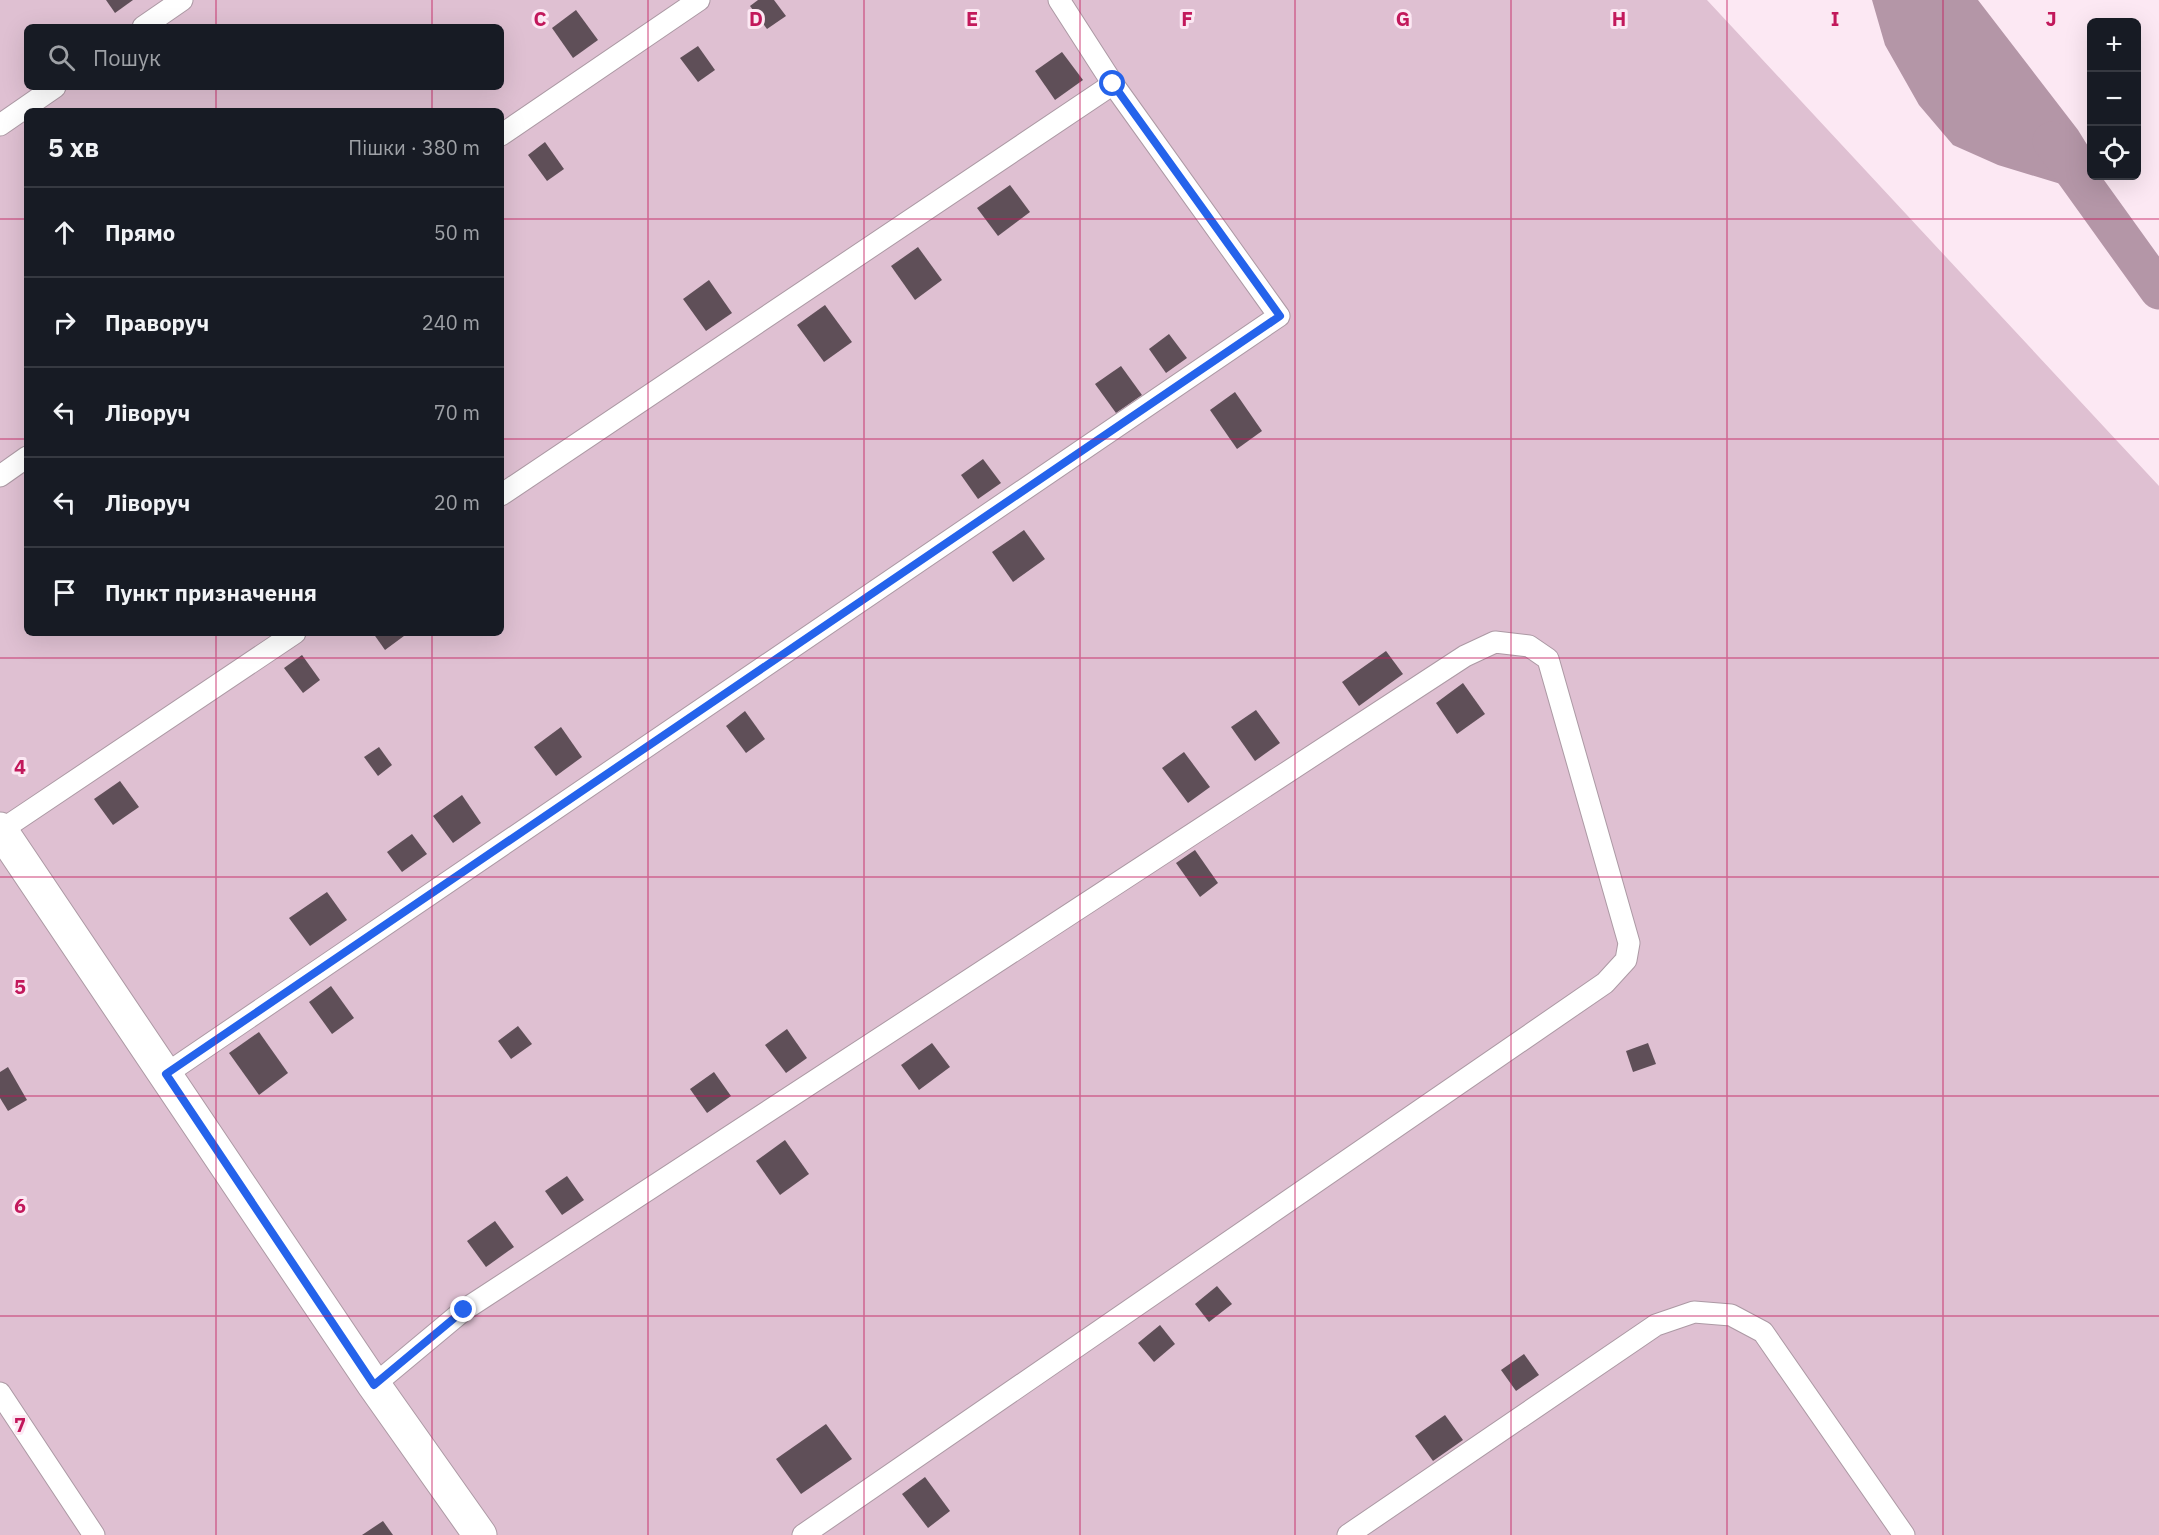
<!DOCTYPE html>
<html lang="uk">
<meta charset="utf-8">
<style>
:root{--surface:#171b24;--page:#242831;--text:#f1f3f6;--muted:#9ea1a6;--line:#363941}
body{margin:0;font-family:"IBM Plex Sans",sans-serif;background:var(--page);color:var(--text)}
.controls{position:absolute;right:18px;top:18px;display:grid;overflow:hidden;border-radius:9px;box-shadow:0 6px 24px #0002}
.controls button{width:54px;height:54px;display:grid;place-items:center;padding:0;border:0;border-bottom:2px solid var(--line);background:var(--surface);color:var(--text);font:30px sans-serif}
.stop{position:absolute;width:18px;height:18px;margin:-14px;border:4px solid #2563eb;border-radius:50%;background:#fff}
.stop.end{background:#2563eb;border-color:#fff;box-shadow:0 2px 6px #0008}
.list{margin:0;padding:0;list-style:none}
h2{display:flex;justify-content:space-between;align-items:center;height:78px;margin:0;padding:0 24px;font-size:26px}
h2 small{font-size:20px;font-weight:400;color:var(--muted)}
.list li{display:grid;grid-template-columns:39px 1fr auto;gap:18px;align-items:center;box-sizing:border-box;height:90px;padding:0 24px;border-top:2px solid var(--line)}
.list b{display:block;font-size:22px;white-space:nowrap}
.list em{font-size:20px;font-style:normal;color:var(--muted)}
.icon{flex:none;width:33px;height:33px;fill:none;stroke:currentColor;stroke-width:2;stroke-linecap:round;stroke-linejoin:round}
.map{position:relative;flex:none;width:2159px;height:1535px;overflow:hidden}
.search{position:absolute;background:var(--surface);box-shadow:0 6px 24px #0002;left:24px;top:24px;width:480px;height:66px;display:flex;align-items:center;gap:15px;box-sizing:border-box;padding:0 21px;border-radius:9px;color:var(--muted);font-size:22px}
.panel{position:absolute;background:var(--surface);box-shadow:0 6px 24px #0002;left:24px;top:108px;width:480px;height:528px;border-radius:9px}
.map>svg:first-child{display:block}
.green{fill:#dfc0d2;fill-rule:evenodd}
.water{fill:#b496a7}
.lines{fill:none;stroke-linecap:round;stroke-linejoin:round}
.canal{stroke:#b496a7;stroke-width:39}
.building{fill:#5f4f58}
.service-casing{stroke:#ac99a4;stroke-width:23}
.minor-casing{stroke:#ac99a4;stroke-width:35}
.service{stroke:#fff;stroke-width:21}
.minor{stroke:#fff;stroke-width:33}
.route{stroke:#2563eb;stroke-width:8}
.grid{fill:none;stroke:#c2185b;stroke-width:1.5;stroke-opacity:0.55}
.grid-label{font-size:20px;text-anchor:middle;font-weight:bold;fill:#c2185b;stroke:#fce8f3;stroke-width:6;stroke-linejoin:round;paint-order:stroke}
</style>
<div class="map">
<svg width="2159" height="1535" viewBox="0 0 2159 1535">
<rect width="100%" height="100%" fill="#fce8f3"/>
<path class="green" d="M0 0H1707L2159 486V1535H0ZM27 27H501V87H27ZM27 111H501V633H27Z"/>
<polygon class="water" points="1872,0 1978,0 2078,130 2091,151 2092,176 2096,176 2095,179 2083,184 2064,185 1998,165 1953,145 1919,105 1885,45"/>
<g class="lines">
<polyline class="canal" points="2052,141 2159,290"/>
</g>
<g class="building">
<polygon points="106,0 133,0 115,13"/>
<polygon points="758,0 774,0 786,16 767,29 750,6"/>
<polygon points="576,10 598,40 573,58 552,28"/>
<polygon points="698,46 715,70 698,82 680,58"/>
<polygon points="1062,52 1083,80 1055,100 1035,71"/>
<polygon points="545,142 564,169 547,181 528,155"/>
<polygon points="1010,185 1030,212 998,236 977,208"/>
<polygon points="918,247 942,280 915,300 891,266"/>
<polygon points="709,280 732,313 706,331 683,299"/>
<polygon points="825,305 852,342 824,362 797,325"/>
<polygon points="1169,334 1187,358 1166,373 1149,349"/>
<polygon points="1121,366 1142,395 1116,413 1095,384"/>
<polygon points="1235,392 1262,431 1237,449 1210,410"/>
<polygon points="983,459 1001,483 978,499 961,475"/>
<polygon points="1024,530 1045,559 1013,582 992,552"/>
<polygon points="373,633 408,633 385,650"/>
<polygon points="1386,651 1403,674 1359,706 1342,682"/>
<polygon points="302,655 320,680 303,693 284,668"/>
<polygon points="1463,683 1485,714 1457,734 1436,703"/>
<polygon points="1256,710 1280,743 1255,761 1231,727"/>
<polygon points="745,711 765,739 746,753 726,726"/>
<polygon points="561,727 582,757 556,776 534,747"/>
<polygon points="379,747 392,765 378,776 364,757"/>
<polygon points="1184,752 1210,787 1188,803 1162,768"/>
<polygon points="120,781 139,807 113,825 94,799"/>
<polygon points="462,795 481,823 453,843 433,816"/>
<polygon points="412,834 427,854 402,872 387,852"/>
<polygon points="1195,850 1218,883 1200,897 1176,863"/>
<polygon points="327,892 347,920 310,946 289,918"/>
<polygon points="331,986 354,1018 332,1034 309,1002"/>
<polygon points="518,1026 532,1044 511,1059 498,1041"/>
<polygon points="787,1029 807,1058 786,1073 765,1045"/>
<polygon points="259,1032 288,1073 259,1095 229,1053"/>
<polygon points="932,1043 950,1067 919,1090 901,1065"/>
<polygon points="1648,1043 1656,1064 1633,1072 1626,1051"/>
<polygon points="8,1067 27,1100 8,1111 0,1098 0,1072"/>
<polygon points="714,1072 731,1096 707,1113 690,1089"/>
<polygon points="785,1140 809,1174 780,1195 756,1161"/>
<polygon points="567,1176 584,1200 562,1215 545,1191"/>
<polygon points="495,1221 514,1247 486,1267 467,1241"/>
<polygon points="1217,1286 1232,1304 1209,1322 1195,1304"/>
<polygon points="1160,1325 1175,1344 1154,1362 1138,1343"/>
<polygon points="1524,1354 1539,1375 1516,1391 1501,1370"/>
<polygon points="1445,1415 1463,1440 1433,1461 1415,1436"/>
<polygon points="826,1424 852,1459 801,1494 776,1459"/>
<polygon points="925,1477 950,1511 928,1528 902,1494"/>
<polygon points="383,1521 393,1535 362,1535"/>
</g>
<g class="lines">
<g class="service-casing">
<g id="service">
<polyline points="143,27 182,0"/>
<polyline points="0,125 55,87"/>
<polyline points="501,135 699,0"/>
<polyline points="0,476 27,457"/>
<polyline points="501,495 1113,84"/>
<polyline points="0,831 295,633"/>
<polyline points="166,1074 1279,316 1113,84 1059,0"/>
<polyline points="374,1385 464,1310 1465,656 1495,642 1529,646 1548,659 1629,943 1626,960 1605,983 803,1535"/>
<polyline points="0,1393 94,1535"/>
<polyline points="1348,1535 1656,1325 1694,1312 1731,1315 1763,1332 1904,1535"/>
</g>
</g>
<g class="minor-casing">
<polyline id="minor" points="0,829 374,1385 480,1535"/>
</g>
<use href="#service" class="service"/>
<use href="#minor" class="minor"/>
</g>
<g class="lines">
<polyline class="route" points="464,1310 374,1385 166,1074 1280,316 1113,84"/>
</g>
<path class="grid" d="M216 0V27M432 0V27M648 0V1535M864 0V1535M1080 0V1535M1295 0V1535M1511 0V1535M1727 0V1535M1943 0V1535M216 87V111M432 87V111M0 219H27M501 219H2159M0 439H27M501 439H2159M216 633V1535M432 633V1535M0 658H2159M0 877H2159M0 1096H2159M0 1316H2159"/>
<g class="grid-label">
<text x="540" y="26">C</text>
<text x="756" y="26">D</text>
<text x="972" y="26">E</text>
<text x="1187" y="26">F</text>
<text x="1403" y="26">G</text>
<text x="1619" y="26">H</text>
<text x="1835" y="26">I</text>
<text x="2051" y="26">J</text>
<text x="20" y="774">4</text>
<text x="20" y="994">5</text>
<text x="20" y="1213">6</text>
<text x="20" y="1432">7</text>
</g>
</svg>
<div class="controls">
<button>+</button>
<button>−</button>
<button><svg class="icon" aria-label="locate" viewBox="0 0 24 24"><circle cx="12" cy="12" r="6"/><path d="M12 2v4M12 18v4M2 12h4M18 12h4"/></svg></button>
</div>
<div class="stop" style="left:1113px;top:84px"></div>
<div class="stop end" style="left:464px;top:1310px"></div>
<div class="search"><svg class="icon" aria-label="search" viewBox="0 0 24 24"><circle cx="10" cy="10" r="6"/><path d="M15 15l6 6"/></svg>Пошук</div>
<section class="panel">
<h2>5 хв<small>Пішки · 380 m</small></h2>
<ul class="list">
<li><svg class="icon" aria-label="ahead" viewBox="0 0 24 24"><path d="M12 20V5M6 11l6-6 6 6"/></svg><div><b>Прямо</b></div><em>50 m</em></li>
<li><svg class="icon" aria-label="right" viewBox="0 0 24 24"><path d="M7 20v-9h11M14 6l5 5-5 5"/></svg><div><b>Праворуч</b></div><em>240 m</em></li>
<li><svg class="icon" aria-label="left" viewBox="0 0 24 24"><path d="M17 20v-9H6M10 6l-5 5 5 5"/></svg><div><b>Ліворуч</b></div><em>70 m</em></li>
<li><svg class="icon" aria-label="left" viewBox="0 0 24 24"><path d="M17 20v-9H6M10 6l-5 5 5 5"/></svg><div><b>Ліворуч</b></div><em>20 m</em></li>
<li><svg class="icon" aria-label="arrive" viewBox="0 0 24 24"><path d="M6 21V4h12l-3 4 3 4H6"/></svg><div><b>Пункт призначення</b></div></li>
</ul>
</section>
</div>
